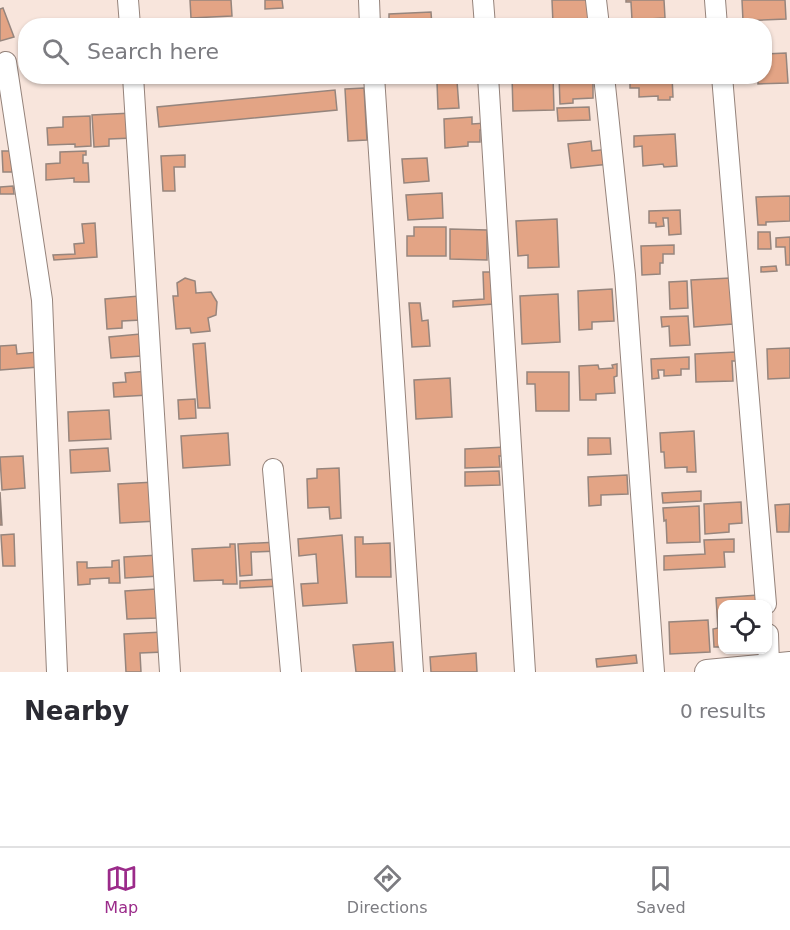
<!DOCTYPE html>
<style>
:root{--surface:#fff;--page:#f7f7f7;--text:#2b2b33;--muted:#7c7c81;--line:#e1e1e2;--accent:#9b2b8a}
body{margin:0;font-family:"DejaVu Sans",sans-serif;background:var(--page);color:var(--text)}
.controls{position:absolute;right:18px;bottom:18px;display:grid;overflow:hidden;border-radius:12px;box-shadow:0 2px 4px #0004}
.controls button{width:54px;height:54px;display:grid;place-items:center;padding:0;border:0;border-bottom:2px solid var(--line);background:var(--surface);color:var(--text);font:30px sans-serif}
.list{margin:0;padding:0;list-style:none}
h2{display:flex;justify-content:space-between;align-items:center;height:78px;margin:0;padding:0 24px;font-size:26px}
h2 small{font-size:20px;font-weight:400;color:var(--muted)}
.icon{flex:none;width:33px;height:33px;fill:none;stroke:currentColor;stroke-width:2;stroke-linecap:round;stroke-linejoin:round}
.map{position:relative;flex:none;width:790px;height:672px;overflow:hidden}
.search{position:absolute;background:var(--surface);box-shadow:0 2px 4px #0004;left:18px;right:18px;top:18px;height:66px;display:flex;align-items:center;gap:15px;box-sizing:border-box;padding:0 21px;border-radius:24px;color:var(--muted);font-size:22px}
.sheet{height:174px;background:var(--surface)}
nav{display:flex;justify-content:space-around;align-items:center;box-sizing:border-box;height:84px;border-top:2px solid var(--line);background:var(--surface);font-size:16px;color:var(--muted)}
nav a{display:grid;justify-items:center;gap:3px}
nav .on{color:var(--accent)}
.map>svg:first-child{display:block}
.building{fill:#e3a485;stroke:#96857d;stroke-width:1.5}
.lines{fill:none;stroke-linecap:round;stroke-linejoin:round}
.minor-casing{stroke:#95837b;stroke-width:22}
.tertiary-casing{stroke:#95837b;stroke-width:26}
.minor{stroke:#fff;stroke-width:20}
.tertiary{stroke:#fff;stroke-width:24}
</style>
<div class="map">
<svg width="790" height="672" viewBox="0 0 790 672">
<rect width="100%" height="100%" fill="#f8e5dc"/>
<g class="building">
<polygon points="190,0 231,0 232,16 191,18"/>
<polygon points="265,0 282,0 283,8 265,9"/>
<polygon points="552,0 592,0 593,22 553,24"/>
<polygon points="626,0 664,0 665,18 632,20 631,2 626,2"/>
<polygon points="742,0 785,0 786,19 743,21"/>
<polygon points="3,8 14,37 0,41 0,9"/>
<polygon points="431,12 432,26 389,26 389,14"/>
<polygon points="786,53 788,83 758,84 758,76 764,76 764,54"/>
<polygon points="512,76 553,76 554,110 513,111"/>
<polygon points="559,76 593,76 593,98 573,99 573,103 560,104"/>
<polygon points="630,76 672,76 673,97 670,97 670,100 658,100 658,96 639,97 639,88 630,88"/>
<polygon points="457,81 459,108 438,109 437,82"/>
<polygon points="364,88 367,140 348,141 345,89"/>
<polygon points="335,90 337,110 159,127 157,107"/>
<polygon points="589,107 590,120 558,121 557,108"/>
<polygon points="132,113 133,138 109,139 109,146 94,147 92,115"/>
<polygon points="90,116 91,146 75,147 75,144 48,145 47,128 63,127 63,117"/>
<polygon points="472,117 472,124 486,123 486,130 480,130 480,142 468,142 468,146 445,148 444,119"/>
<polygon points="675,134 677,166 664,167 663,164 643,166 642,146 634,147 634,136"/>
<polygon points="591,141 592,151 609,149 610,164 571,168 568,144"/>
<polygon points="2,151 11,151 12,172 3,172"/>
<polygon points="86,151 86,155 83,155 83,163 88,163 89,182 74,182 74,178 46,180 46,164 60,163 60,152"/>
<polygon points="185,155 185,167 174,167 175,191 163,191 161,156"/>
<polygon points="427,158 429,181 404,183 402,159"/>
<polygon points="13,186 14,194 0,194 0,187"/>
<polygon points="442,193 443,218 408,220 406,195"/>
<polygon points="790,196 790,221 766,222 766,225 758,225 756,197"/>
<polygon points="680,210 681,234 669,235 668,218 663,218 664,226 656,227 656,223 649,223 649,211"/>
<polygon points="557,219 559,267 528,268 528,255 518,256 516,221"/>
<polygon points="95,223 97,257 54,260 53,255 75,254 74,244 84,243 82,224"/>
<polygon points="414,227 446,227 446,256 407,256 407,236 414,236"/>
<polygon points="450,229 487,230 487,260 450,259"/>
<polygon points="758,232 770,232 771,249 758,249"/>
<polygon points="790,237 790,265 786,265 785,247 776,247 776,238"/>
<polygon points="674,245 674,254 663,254 663,263 660,263 660,274 642,275 641,246"/>
<polygon points="776,266 777,271 761,272 761,267"/>
<polygon points="483,272 492,272 494,304 453,307 453,301 484,299"/>
<polygon points="185,278 195,281 196,293 211,292 217,302 216,315 208,318 210,331 191,333 190,328 176,329 173,296 178,296 177,283"/>
<polygon points="730,278 733,324 694,327 691,280"/>
<polygon points="687,281 688,308 670,309 669,282"/>
<polygon points="612,289 614,321 592,322 592,329 579,330 578,291"/>
<polygon points="558,294 560,342 522,344 520,296"/>
<polygon points="139,296 141,320 122,321 122,328 107,329 105,299"/>
<polygon points="409,303 420,303 422,321 428,320 430,346 412,347"/>
<polygon points="688,316 690,345 670,346 669,326 662,327 661,317"/>
<polygon points="140,334 142,356 111,358 109,337"/>
<polygon points="205,343 210,408 198,408 193,344"/>
<polygon points="16,345 17,354 38,352 39,367 0,370 0,346"/>
<polygon points="790,348 790,378 768,379 767,349"/>
<polygon points="736,352 736,361 732,361 733,381 696,382 695,354"/>
<polygon points="689,357 689,369 681,369 681,375 664,376 664,370 658,370 659,378 652,379 651,359"/>
<polygon points="617,364 617,376 614,377 615,393 596,394 596,400 580,400 579,366 598,365 599,369 613,368 612,365"/>
<polygon points="148,371 149,395 114,397 113,383 126,382 125,373"/>
<polygon points="527,372 569,372 569,411 536,411 535,384 527,384"/>
<polygon points="450,378 452,417 416,419 414,380"/>
<polygon points="195,399 196,418 179,419 178,400"/>
<polygon points="109,410 111,439 69,441 68,412"/>
<polygon points="694,431 696,472 687,472 687,467 665,468 664,452 661,452 660,433"/>
<polygon points="228,433 230,465 183,468 181,436"/>
<polygon points="588,438 610,438 611,454 588,455"/>
<polygon points="506,447 506,456 499,456 500,467 465,468 465,449"/>
<polygon points="108,448 110,471 71,473 70,450"/>
<polygon points="23,456 25,488 2,490 0,457"/>
<polygon points="339,468 341,518 330,519 329,507 308,508 307,479 317,478 317,469"/>
<polygon points="499,471 500,485 465,486 465,472"/>
<polygon points="627,475 628,494 601,495 601,505 589,506 588,477"/>
<polygon points="155,482 158,521 120,523 118,484"/>
<polygon points="701,491 701,501 663,503 662,493"/>
<polygon points="0,492 2,525 0,525"/>
<polygon points="741,502 742,523 729,524 729,532 705,534 704,504"/>
<polygon points="790,504 789,532 777,532 775,505"/>
<polygon points="699,506 700,542 667,543 666,520 664,521 663,508"/>
<polygon points="14,534 15,566 3,566 1,535"/>
<polygon points="342,535 347,603 303,606 301,584 318,583 316,554 299,556 298,539"/>
<polygon points="355,537 363,537 363,544 390,543 391,577 356,577"/>
<polygon points="734,539 734,552 724,552 725,567 664,570 664,556 705,554 704,540"/>
<polygon points="278,542 278,551 251,552 252,575 240,576 238,544"/>
<polygon points="230,544 235,544 237,584 223,584 223,580 194,581 192,549 230,547"/>
<polygon points="159,555 160,576 125,578 124,557"/>
<polygon points="119,560 120,583 109,583 109,578 90,579 90,584 78,585 77,562 87,562 87,568 112,567 112,561"/>
<polygon points="280,579 281,586 240,588 240,581"/>
<polygon points="156,589 158,618 127,619 125,591"/>
<polygon points="758,595 759,604 722,604 722,647 714,647 713,629 718,628 716,598"/>
<polygon points="708,620 710,652 670,654 669,622"/>
<polygon points="163,632 164,652 140,653 141,672 126,672 124,634"/>
<polygon points="393,642 395,672 356,672 353,645"/>
<polygon points="476,653 477,672 431,672 430,657"/>
<polygon points="636,655 637,663 597,667 596,659"/>
</g>
<g class="lines">
<g class="minor-casing">
<g id="minor">
<polyline points="128,0 130,26"/>
<polyline points="369,0 370,26"/>
<polyline points="483,0 485,26"/>
<polyline points="596,0 599,26"/>
<polyline points="715,0 717,26"/>
<polyline points="6,62 42,300 57,672"/>
<polyline points="133,76 170,672"/>
<polyline points="374,76 413,672"/>
<polyline points="488,76 525,672"/>
<polyline points="604,76 625,275 654,672"/>
<polyline points="722,76 766,604"/>
<polyline points="273,469 291,672"/>
<polyline points="768,634 769,666"/>
</g>
</g>
<g class="tertiary-casing">
<polyline id="tertiary" points="707,672 790,664"/>
</g>
<use href="#minor" class="minor"/>
<use href="#tertiary" class="tertiary"/>
</g>
</svg>
<div class="controls">
<button><svg class="icon" aria-label="locate" viewBox="0 0 24 24"><circle cx="12" cy="12" r="6"/><path d="M12 2v4M12 18v4M2 12h4M18 12h4"/></svg></button>
</div>
<div class="search"><svg class="icon" aria-label="search" viewBox="0 0 24 24"><circle cx="10" cy="10" r="6"/><path d="M15 15l6 6"/></svg>Search here</div>
</div>
<section class="sheet">
<h2>Nearby<small>0 results</small></h2>
<ul class="list">
</ul>
</section>
<nav>
<a class="on"><svg class="icon" aria-label="map" viewBox="0 0 24 24"><path d="M3 6l6-2 6 2 6-2v14l-6 2-6-2-6 2zM9 4v14M15 6v14"/></svg>Map</a>
<a><svg class="icon" aria-label="directions" viewBox="0 0 24 24"><path d="M12 3l9 9-9 9-9-9zM9 14v-3h6M13 9l2 2-2 2"/></svg>Directions</a>
<a><svg class="icon" aria-label="saved" viewBox="0 0 24 24"><path d="M7 4h10v16l-5-4-5 4z"/></svg>Saved</a>
</nav>
